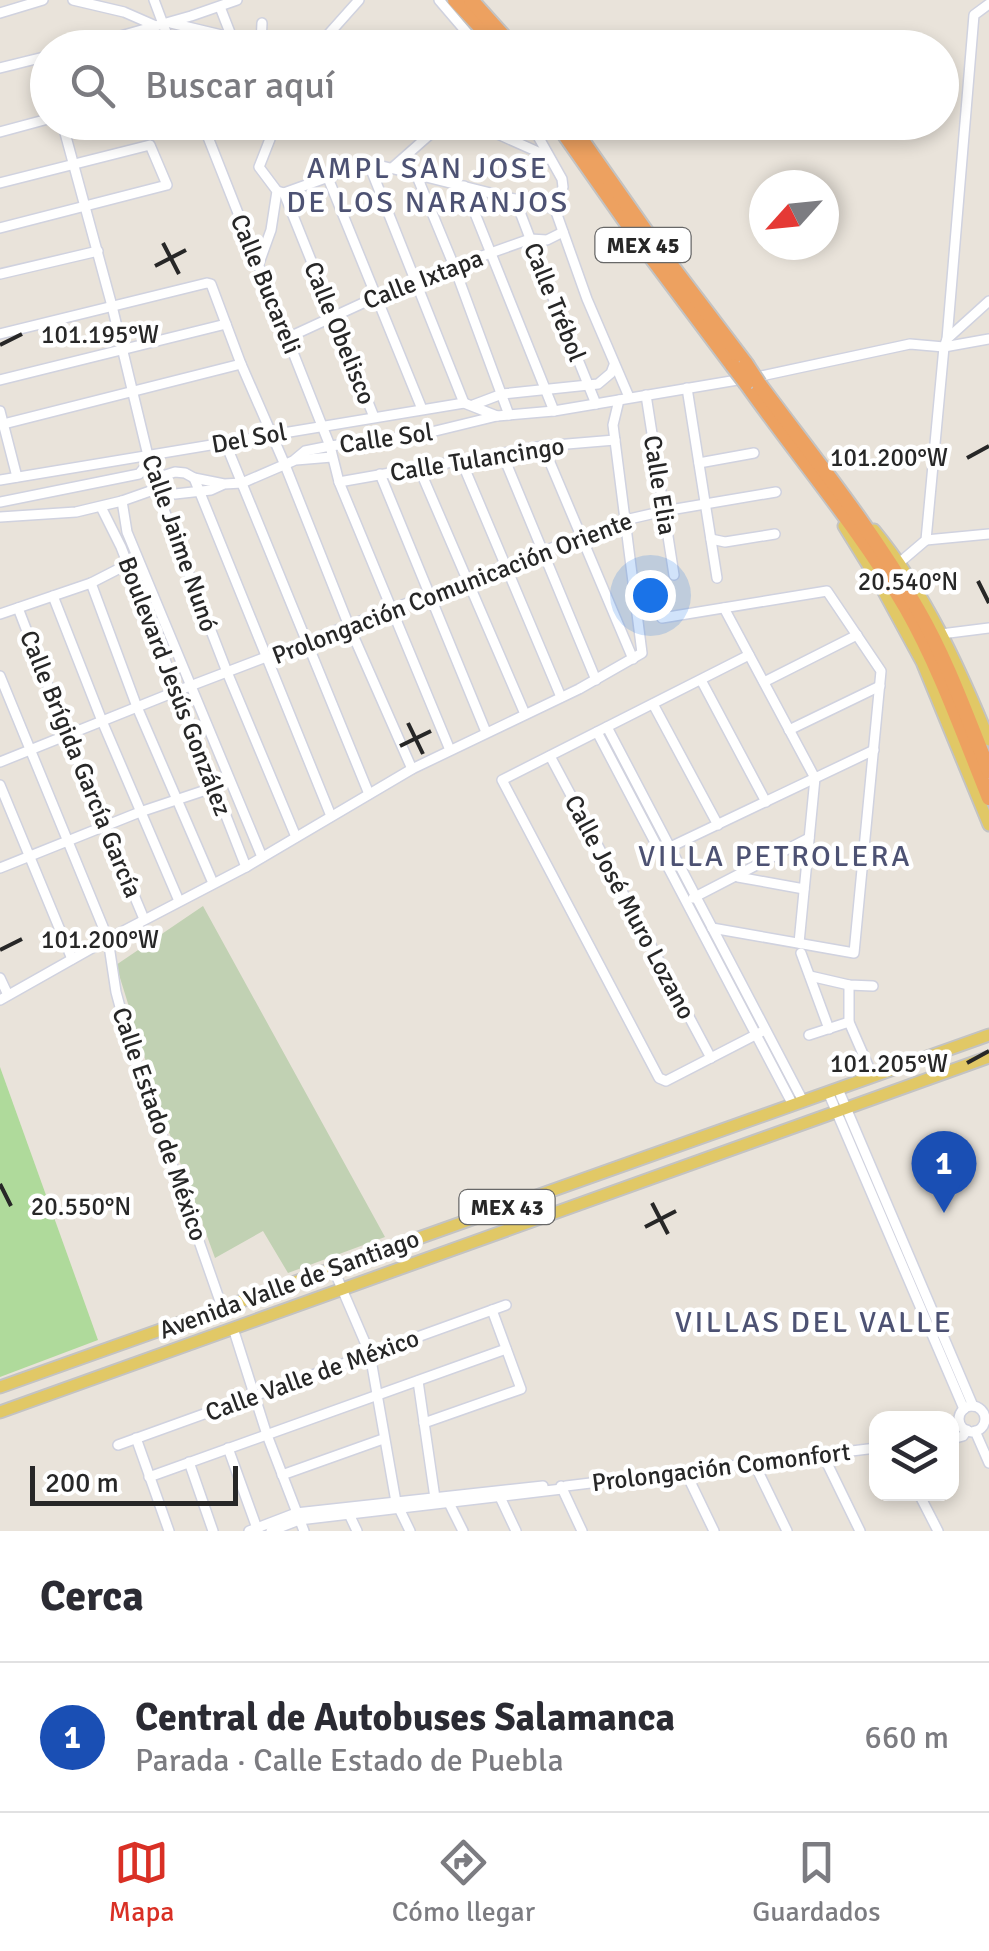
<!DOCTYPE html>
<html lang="es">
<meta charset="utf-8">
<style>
:root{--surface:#fff;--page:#f7f7f7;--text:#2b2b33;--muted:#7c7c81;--line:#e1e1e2;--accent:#d93025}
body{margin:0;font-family:Signika,sans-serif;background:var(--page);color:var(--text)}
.controls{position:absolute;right:30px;bottom:30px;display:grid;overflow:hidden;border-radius:20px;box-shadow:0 5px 15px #0003}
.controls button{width:90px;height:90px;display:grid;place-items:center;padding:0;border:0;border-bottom:2px solid var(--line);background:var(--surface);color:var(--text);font:50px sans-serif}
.compass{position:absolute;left:749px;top:170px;width:90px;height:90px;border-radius:50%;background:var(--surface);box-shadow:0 5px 15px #0003;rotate:243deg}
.scale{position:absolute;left:30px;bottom:25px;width:208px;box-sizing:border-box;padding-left:10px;border:5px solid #272727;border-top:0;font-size:28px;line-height:35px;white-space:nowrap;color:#272727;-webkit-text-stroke:8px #fff;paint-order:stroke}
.you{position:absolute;left:650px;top:595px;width:35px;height:35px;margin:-25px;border:8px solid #fff;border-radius:50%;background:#1a73e8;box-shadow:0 0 0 15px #1a73e833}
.badge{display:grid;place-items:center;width:65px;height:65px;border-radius:50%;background:var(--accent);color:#fff;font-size:32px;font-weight:700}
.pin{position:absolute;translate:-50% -82px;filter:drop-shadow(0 2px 5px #0008)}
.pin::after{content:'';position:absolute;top:52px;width:35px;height:30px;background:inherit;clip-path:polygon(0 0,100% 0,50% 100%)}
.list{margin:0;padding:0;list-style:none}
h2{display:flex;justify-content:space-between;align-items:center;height:130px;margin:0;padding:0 40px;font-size:42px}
h2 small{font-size:32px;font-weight:400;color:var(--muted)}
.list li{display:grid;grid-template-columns:65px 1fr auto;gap:30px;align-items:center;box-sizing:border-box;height:150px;padding:0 40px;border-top:2px solid var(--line)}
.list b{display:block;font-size:38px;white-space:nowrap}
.list p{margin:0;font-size:32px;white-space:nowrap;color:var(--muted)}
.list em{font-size:32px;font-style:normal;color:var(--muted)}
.icon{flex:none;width:55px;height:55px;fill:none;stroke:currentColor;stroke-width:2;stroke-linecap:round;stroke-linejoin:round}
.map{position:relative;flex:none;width:989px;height:1531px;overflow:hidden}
.search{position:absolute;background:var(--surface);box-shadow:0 5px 15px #0003;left:30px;right:30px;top:30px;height:110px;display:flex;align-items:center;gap:25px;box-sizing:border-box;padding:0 35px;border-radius:55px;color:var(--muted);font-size:38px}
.sheet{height:280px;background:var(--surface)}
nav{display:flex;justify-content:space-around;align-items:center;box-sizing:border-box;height:140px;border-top:2px solid var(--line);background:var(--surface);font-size:28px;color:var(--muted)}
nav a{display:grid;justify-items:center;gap:5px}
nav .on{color:var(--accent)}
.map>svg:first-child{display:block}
.green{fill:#afda9b}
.cemetery{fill:#c1d1b3}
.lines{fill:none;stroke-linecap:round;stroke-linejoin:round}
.minor-casing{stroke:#d0d2df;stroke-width:12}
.major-casing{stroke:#c3c3c3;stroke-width:15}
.highway-casing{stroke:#c3c3c3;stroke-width:18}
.minor{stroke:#fff;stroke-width:9}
.major{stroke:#e1c866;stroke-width:11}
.highway{stroke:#eda160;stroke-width:14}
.highway-bridge-casing{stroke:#c3c3c3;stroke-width:18;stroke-linecap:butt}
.highway-bridge{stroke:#eda160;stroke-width:14}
.ticks{fill:none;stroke:#272727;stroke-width:4}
.labels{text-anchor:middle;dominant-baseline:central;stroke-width:9;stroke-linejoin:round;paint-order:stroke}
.shield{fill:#fff;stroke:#686868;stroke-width:2.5}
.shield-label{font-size:22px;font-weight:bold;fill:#272727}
.street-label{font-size:25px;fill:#272727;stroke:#fff}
.quarter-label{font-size:30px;letter-spacing:2.5px;fill:#4d5273;stroke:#fff}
.ticks-label{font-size:25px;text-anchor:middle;fill:#272727;stroke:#fff;stroke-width:9;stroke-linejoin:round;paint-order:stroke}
</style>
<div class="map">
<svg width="989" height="1531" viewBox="0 0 989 1531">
<rect width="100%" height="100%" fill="#e9e3da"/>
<polygon class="green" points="0,1067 98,1340 0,1377"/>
<polygon class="cemetery" points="203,906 385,1237 288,1273 263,1231 215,1258 162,1113 116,965"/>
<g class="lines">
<g class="minor-casing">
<g id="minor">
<polyline points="73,0 124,12 156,26"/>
<polyline points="154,0 172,48"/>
<polyline points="439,0 480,48"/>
<polyline points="220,7 236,48"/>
<polyline points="0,13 43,0"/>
<polyline points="171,23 276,48"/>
<polyline points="261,44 262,23"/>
<polyline points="78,48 191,16 237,0"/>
<polyline points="321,48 326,37 359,0"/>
<polyline points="0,68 48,56"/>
<polyline points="62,122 112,306 156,489 227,672 296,837"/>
<polyline points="202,122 330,446 339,482 450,750"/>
<polyline points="471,122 547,156"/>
<polyline points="530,122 562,179 563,187 555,209"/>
<polyline points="0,132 48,119"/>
<polyline points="370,167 464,403"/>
<polyline points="392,168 444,122"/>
<polyline points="416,174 454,266 509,415"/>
<polyline points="328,178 422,409"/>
<polyline points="0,183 150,145 167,185 0,228"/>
<polyline points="464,186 554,411"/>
<polyline points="277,191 284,193 345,171 382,166 555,209"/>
<polyline points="284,193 374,417"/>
<polyline points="515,199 549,288 596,404"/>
<polyline points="555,209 587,299 629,397"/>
<polyline points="258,266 271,230 277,191 259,167 270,139 265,122"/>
<polyline points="0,274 98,251"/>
<polyline points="0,334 207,283 211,284 241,364 285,465 349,626 412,769"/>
<polyline points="287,338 376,297 454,266 530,239 547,240 563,232"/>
<polyline points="947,339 974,15 989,4"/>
<polyline points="0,380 226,324"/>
<polyline points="687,388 717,578"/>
<polyline points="646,395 674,575"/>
<polyline points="473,405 502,394 598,384 611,373 614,365"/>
<polyline points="0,411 17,477"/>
<polyline points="0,425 241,364"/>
<polyline points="225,442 369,794"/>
<polyline points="543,446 633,659"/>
<polyline points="502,453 596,680"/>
<polyline points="296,460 332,457"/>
<polyline points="461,460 561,697"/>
<polyline points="699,463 754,453"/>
<polyline points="419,468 525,714"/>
<polyline points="380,474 486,732"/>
<polyline points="194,478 331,816"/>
<polyline points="153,479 175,472 185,473 194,478 224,484 242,483 293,461 305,451 330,446 419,435 497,416 554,411 761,376 910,344 944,347 989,339"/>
<polyline points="0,480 464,403 497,416"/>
<polyline points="339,482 543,446 615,440"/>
<polyline points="122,501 127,532 262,857"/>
<polyline points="0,502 139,474 144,468 148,456"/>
<polyline points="101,507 121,547 246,867"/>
<polyline points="0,517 76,512 122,501 156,489 175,494 211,490 222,485"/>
<polyline points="711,539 725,542 775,534"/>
<polyline points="926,540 989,534"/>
<polyline points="899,563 926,540 944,347 947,339 989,301"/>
<polyline points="91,583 137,707 213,883"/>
<polyline points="53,596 102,721 179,901"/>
<polyline points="18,608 67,735 144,919"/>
<polyline points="724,608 815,778 799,943"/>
<polyline points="0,614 91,583 132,562"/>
<polyline points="662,618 827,591 881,671 854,953 712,928"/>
<polyline points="941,634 989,628"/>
<polyline points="749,655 502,780 659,1078 666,1081 765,1030"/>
<polyline points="0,676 108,939 116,992 130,1044 222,1307"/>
<polyline points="701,680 766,802"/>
<polyline points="764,682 857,635"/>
<polyline points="653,704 718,825"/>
<polyline points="607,727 803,1101"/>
<polyline points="789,730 880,686"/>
<polyline points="597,732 793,1105"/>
<polyline points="550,756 711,1058"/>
<polyline points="0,762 177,691 625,520 664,511 776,492"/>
<polyline points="0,785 72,959"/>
<polyline points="664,850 874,750"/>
<polyline points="0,868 140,812 215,787"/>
<polyline points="738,877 804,889"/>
<polyline points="693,898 809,838"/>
<polyline points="801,953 829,1029"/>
<polyline points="810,976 849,985 873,986"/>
<polyline points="0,978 8,995"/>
<polyline points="849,985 849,1022 873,1077"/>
<polyline points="0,1000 108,939 246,867 412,769 579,689 642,653 613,425 619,400"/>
<polyline points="809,1035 849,1022"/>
<polyline points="838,1089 973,1406"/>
<polyline points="828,1092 964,1409"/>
<polyline points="333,1268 370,1354 396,1502 410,1531"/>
<polyline points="233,1328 267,1435 304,1531"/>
<polyline points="418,1381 435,1498"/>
<circle cx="972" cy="1419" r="13"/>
<polyline points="424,1423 521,1389 492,1310"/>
<polyline points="975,1431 989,1463"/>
<polyline points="136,1438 169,1531"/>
<polyline points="952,1439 963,1436 967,1430"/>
<polyline points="118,1445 506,1305"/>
<polyline points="228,1448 258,1531"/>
<polyline points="823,1455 860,1531"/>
<polyline points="189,1462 213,1531"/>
<polyline points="754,1463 787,1531"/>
<polyline points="685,1471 714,1531"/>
<polyline points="282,1475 383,1439"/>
<polyline points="149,1477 506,1349"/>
<polyline points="561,1486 582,1531"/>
<polyline points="919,1494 938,1531"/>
<polyline points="500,1497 516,1531"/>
<polyline points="449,1503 463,1531"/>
<polyline points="349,1514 357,1531"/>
<polyline points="249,1531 296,1513 543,1486"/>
<polyline points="271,1531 299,1520 562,1489 566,1486 876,1448"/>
</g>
</g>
<g class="major-casing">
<g id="major">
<polyline points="844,526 878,581 922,662 989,825"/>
<path d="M874 530C925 592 959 666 989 740"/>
<polyline points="0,1387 989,1035"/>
<polyline points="0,1412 989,1057"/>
</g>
</g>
<g class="highway-casing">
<g id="highway">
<polyline points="455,0 500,48"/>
<polyline points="471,0 514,48"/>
<polyline points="556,122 643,246 733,366"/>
<polyline points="569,122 649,236 746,364"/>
<path d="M746 383C799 458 860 529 906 608 940 668 963 734 989 798"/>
<path d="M759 384C814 458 873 530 918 610 947 660 967 717 989 771"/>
</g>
</g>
<use href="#minor" class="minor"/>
<use href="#major" class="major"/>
<use href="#highway" class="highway"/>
<g class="highway-bridge-casing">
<g id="highway-bridge">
<polyline points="746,364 759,384"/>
<polyline points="733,366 746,383"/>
</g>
</g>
<use href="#highway-bridge" class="highway-bridge"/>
</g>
<path class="ticks" d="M163 243 179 274M155 266 186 250M0 345 22 334M967 458 989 446M978 581 989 603M408 723 423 754M400 746 431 731M0 950 22 939M967 1063 989 1051M0 1184 11 1206M652 1203 668 1234M645 1227 676 1211"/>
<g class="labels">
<g class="shield">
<rect x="595.5" y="228" width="95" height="34" rx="8"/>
<rect x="459.5" y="1190" width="95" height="34" rx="8"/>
</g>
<g class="shield-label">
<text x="643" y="245">MEX 45</text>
<text x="507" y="1207">MEX 43</text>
</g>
<g class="street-label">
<text transform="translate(423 279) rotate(-21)">Calle Ixtapa</text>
<text transform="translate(266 284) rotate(68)">Calle Bucareli</text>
<text transform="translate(555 302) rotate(68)">Calle Trébol</text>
<text transform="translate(340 333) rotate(68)">Calle Obelisco</text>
<text transform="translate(249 438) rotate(-10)">Del Sol</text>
<text transform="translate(386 438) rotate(-8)">Calle Sol</text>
<text transform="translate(477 459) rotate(-9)">Calle Tulancingo</text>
<text transform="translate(660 485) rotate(81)">Calle Elia</text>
<text transform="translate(180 543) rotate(71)">Calle Jaime Nunó</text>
<text transform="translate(452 588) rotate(-21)">Prolongación Comunicación Oriente</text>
<text transform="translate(175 686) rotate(69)">Boulevard Jesús González</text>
<text transform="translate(81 764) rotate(68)">Calle Brígida García García</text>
<text transform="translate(630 907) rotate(62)">Calle José Muro Lozano</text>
<text transform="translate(160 1124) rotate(71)">Calle Estado de México</text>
<text transform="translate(289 1284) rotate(-20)">Avenida Valle de Santiago</text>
<text transform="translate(312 1375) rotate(-20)">Calle Valle de México</text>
<text transform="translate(721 1467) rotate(-7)">Prolongación Comonfort</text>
</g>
<g class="quarter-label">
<text x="428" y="168">AMPL SAN JOSE<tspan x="428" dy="34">DE LOS NARANJOS</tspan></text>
<text x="775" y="856">VILLA PETROLERA</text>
<text x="814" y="1322">VILLAS DEL VALLE</text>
</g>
</g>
<g class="ticks-label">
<text x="100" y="343">101.195°W</text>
<text x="889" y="466">101.200°W</text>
<text x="908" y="590">20.540°N</text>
<text x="100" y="948">101.200°W</text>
<text x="889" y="1072">101.205°W</text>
<text x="81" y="1215">20.550°N</text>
</g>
</svg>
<div class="controls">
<button><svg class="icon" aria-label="layers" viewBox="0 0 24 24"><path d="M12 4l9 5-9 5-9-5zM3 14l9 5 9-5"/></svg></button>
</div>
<svg class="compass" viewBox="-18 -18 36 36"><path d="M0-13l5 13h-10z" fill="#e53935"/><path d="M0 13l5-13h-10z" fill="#7c7c81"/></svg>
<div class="scale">200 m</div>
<div class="you"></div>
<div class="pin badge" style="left:944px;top:1213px;background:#1a4fb4">1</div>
<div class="search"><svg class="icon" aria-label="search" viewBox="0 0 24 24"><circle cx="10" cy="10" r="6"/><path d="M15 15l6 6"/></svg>Buscar aquí</div>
</div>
<section class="sheet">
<h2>Cerca<small></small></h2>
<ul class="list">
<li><span class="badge" style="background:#1a4fb4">1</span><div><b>Central de Autobuses Salamanca</b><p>Parada · Calle Estado de Puebla</p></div><em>660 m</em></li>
</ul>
</section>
<nav>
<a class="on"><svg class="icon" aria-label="map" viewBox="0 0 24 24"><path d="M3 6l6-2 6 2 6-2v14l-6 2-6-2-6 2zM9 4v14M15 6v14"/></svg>Mapa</a>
<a><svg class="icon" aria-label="directions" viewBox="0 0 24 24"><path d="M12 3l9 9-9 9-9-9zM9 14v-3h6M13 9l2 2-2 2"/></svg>Cómo llegar</a>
<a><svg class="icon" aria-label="saved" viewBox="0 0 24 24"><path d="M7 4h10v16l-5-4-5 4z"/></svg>Guardados</a>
</nav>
